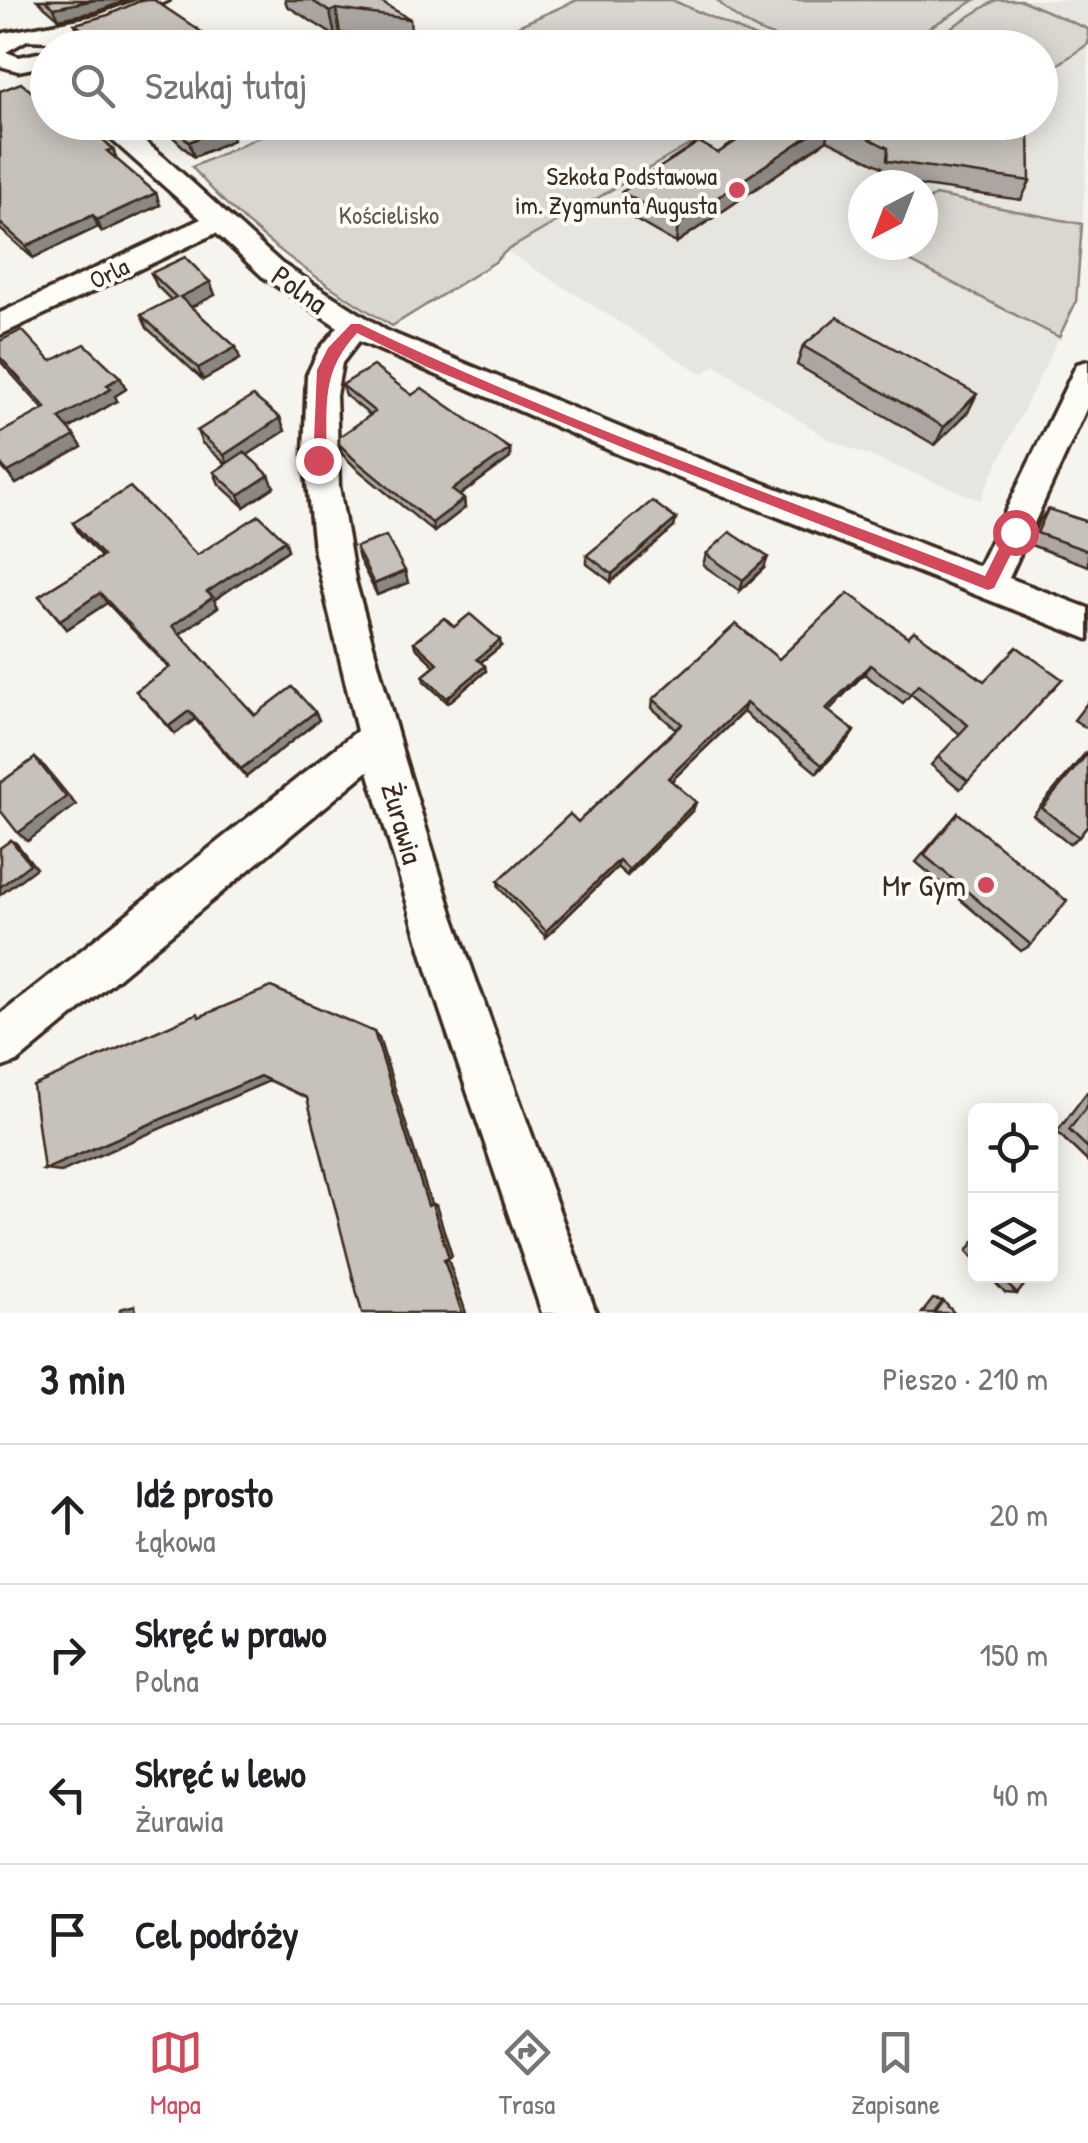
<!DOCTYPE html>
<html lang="pl">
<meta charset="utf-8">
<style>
:root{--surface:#fff;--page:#f6f6f6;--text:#202124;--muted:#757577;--line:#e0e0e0;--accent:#d1495b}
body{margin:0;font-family:"Patrick Hand",sans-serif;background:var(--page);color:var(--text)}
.controls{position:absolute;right:30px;bottom:30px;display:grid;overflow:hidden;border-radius:15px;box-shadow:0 5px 25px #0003}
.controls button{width:90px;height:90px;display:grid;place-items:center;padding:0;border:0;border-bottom:2px solid var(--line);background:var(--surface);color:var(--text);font:50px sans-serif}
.compass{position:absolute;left:848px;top:170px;width:90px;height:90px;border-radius:50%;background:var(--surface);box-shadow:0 5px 25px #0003;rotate:222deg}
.stop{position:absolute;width:30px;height:30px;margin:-22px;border:8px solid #d1495b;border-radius:50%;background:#fff}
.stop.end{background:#d1495b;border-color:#fff;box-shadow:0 2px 10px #0008}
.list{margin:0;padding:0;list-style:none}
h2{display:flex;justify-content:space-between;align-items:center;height:130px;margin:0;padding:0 40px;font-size:42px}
h2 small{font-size:32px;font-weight:400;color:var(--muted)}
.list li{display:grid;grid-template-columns:65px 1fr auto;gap:30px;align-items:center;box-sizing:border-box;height:140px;padding:0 40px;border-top:2px solid var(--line)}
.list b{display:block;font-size:38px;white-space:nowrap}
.list p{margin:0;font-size:32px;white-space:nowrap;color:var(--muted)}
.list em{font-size:32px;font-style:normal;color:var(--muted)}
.icon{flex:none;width:55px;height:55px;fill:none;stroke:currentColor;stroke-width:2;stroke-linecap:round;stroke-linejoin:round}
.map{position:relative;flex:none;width:1088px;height:1313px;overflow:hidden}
.search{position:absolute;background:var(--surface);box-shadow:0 5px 25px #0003;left:30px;right:30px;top:30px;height:110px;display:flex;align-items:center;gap:25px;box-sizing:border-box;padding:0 35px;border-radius:55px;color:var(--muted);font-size:38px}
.sheet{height:690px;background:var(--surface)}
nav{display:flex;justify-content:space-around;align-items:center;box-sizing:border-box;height:140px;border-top:2px solid var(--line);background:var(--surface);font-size:28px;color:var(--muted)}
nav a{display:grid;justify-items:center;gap:5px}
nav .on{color:var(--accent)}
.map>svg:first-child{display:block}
.built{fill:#e7e5df;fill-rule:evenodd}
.green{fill:#dad6d0;stroke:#8a8077;stroke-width:2.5}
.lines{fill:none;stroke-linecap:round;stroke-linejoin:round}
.minor-casing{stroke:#3b2a1e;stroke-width:7}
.minor{fill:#fdfcf7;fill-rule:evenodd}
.wall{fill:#aba6a1;stroke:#3b2a1e;stroke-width:2.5}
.shaded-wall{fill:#8b8783;stroke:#3b2a1e;stroke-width:2.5}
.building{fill:#c7c1bb;stroke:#3b2a1e;stroke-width:2.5}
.route{fill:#d1495b}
.poi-dot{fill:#d1495b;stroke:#fdfcf7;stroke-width:4}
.labels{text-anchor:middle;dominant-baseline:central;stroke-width:8;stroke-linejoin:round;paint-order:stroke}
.far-poi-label{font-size:25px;fill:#3b2a1e;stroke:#fdfcf7;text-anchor:end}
.far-park-label{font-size:25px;fill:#63554a;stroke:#fdfcf7}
.far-street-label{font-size:25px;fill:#3b2a1e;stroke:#fdfcf7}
.street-label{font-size:30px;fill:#3b2a1e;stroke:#fdfcf7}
.poi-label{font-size:30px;fill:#3b2a1e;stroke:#fdfcf7;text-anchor:end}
</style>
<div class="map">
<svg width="1088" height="1313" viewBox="0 0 1088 1313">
<rect width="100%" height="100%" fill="#f5f4ee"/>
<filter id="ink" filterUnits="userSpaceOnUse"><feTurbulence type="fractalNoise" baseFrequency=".01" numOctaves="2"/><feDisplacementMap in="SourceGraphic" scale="20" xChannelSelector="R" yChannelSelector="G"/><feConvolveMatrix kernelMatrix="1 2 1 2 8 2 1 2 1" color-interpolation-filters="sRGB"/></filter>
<g filter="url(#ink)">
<path class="built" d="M672 0H1088V144L1076 302 980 500 830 440 715 365 702 374 506 251 727 123 1040 122V48L778 47ZM863 185H923V245H863Z"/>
<g class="green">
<polygon points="577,0 672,0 778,47 470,47"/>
<path d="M717 0H975C953 13 931 29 907 38 849 59 758 48 717 0Z"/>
<polygon points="996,0 1021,0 1088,29 1088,44 1041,76 1040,48 945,47 929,41"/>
<path d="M265 123H727L506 251 495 262 392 326C319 281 247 233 192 167L272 131Z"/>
<polygon points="935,195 1082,224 1076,302 1059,337 878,245 923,245 923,205"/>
</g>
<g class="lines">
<g class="minor-casing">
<g id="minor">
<polygon points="138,0 169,0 112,26 68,37 73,44 71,48 53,48 48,41 27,40 6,52 19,57 48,51 48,65 18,71 0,66 0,36 4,33 96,16"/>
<polygon points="92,122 120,122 164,157 282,264 387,331 645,438 979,566 1073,372 1077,364 1088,361 1088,405 1009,578 1088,608 1088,639 623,456 359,341 342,363 336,395 339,486 355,580 403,754 453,916 596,1313 542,1313 435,996 368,771 17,1062 0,1068 0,1015 357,731 314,549 304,454 307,375 319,350 338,327 262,276 216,233 0,335 0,313 201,219"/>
</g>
</g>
<use href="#minor" class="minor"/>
</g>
<g class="wall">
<polygon points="37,0 128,0 95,12 59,19"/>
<polygon points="285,0 377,0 410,19 412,43 340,33 335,36 287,6"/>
<polygon points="75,24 207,47 75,48 70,34 78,31"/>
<polygon points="0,91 48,122 113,149 117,160 160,205 102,232 98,227 33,258 0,229"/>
<polygon points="157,122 248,122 249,125 231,133 233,140 194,157"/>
<polygon points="765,122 973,122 1030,181 1021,200 881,180 882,167 827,140 676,243 620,211 622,192 718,153"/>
<polygon points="151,273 210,282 215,295 191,307 240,359 203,380 147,328 141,315 171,300 157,286"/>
<polygon points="0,341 51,361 120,377 126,389 115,396 117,401 69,429 82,447 16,484 0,465 0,433 44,410 0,361"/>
<polygon points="803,346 968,412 935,445 797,365"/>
<polygon points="342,385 412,395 510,449 510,458 459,496 464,499 465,508 434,532 356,468 342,454 339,444 370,415 345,395"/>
<polygon points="280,418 285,431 247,455 274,487 244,507 219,484 214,472 226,464 202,443 197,431"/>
<polygon points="1048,509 1088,522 1088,566 1028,544 1040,520"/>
<polygon points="676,519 674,527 611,582 587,564 587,555"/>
<polygon points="73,523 197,555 285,540 288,550 214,600 218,607 180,634 255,715 315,712 319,720 246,777 195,719 175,734 136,691 169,668 107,603 67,629 39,596 101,557 79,533"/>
<polygon points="356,547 405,571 408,583 377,595 359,559"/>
<polygon points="706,554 764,568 740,591 703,565"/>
<polygon points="454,627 501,646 481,662 486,671 448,703 424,681 423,676 435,666 415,647 414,642"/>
<polygon points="908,637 984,681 1062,679 960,789 931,765 960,734 911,694 903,703 864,674 828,711 854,731 848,740 817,773 743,712 671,781 696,802 693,810 627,876 617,867 546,937 499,888 498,881 578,822 676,729 652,708 653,699 779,659"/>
<polygon points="1088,702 1088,729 1074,720"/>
<polygon points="1088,750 1088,825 1079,837 1069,844 1033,815"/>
<polygon points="958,813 1031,945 1021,951 916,862"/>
<polygon points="1087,1092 1088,1092 1088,1162 1057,1132"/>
<polygon points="976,1239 976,1261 967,1251"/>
<polygon points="989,1276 1031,1276 1017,1294 1005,1293"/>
<polygon points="933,1299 943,1301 954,1313 922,1313"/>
</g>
<g class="shaded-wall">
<polygon points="94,0 128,0 95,12 59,19 54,8"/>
<polygon points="336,9 340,33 335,36 330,12"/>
<polygon points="203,33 207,47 176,48 175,44"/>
<polygon points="223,122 248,122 249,125 231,133 233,140 194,157 189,142"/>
<polygon points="829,122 831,122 827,140 676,243 678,224"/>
<polygon points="156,193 160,205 102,232 97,220"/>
<polygon points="93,215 98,227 33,258 26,246"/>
<polygon points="210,282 215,295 185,310 180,297"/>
<polygon points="236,347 240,359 203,380 198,368"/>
<polygon points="120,377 126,389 115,396 117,401 66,430 59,418"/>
<polygon points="977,394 968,412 935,445 944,427"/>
<polygon points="280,418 285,431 229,467 224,455"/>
<polygon points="75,436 82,447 16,484 8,472"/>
<polygon points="510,449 510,458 453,500 452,490"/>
<polygon points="269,475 274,487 244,507 239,495"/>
<polygon points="464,499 465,508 434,532 432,523"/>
<polygon points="676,519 674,527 611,582 612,574"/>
<polygon points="285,540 288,550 214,600 218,607 178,635 172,626 207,592"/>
<polygon points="768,557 764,568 740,591 743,580"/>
<polygon points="405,571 408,583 377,595 374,584"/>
<polygon points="100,593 107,603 67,629 60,620"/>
<polygon points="500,640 501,646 478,664 477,659"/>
<polygon points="870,665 864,674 821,719 826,709"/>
<polygon points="485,666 486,671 448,703 447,698"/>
<polygon points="746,703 743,712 666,786 668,778"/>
<polygon points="189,711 195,719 175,734 169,726"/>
<polygon points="315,712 319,720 246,777 241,769"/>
<polygon points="854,731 848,740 817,773 822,765"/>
<polygon points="35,758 45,767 76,805 28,841 18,833"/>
<polygon points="696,802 693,810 627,876 629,870"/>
<polygon points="11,840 16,843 36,868 0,895 0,887"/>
<polygon points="619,860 617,867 546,937 546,931"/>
<polygon points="374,1032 379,1038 432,1207 428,1206"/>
<polygon points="260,1076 269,1081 61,1172 44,1170"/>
<polygon points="432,1204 436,1205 452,1256 449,1258"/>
<polygon points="448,1259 466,1313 462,1313 444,1260"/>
<polygon points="135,1305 136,1313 120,1313 120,1309"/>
</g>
<g class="building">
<polygon points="45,0 94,0 54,8"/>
<polygon points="142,0 154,0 203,33 175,44 180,48 85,48 70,34 82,29 75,24 108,15"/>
<polygon points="311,0 377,0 410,19 336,9 330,12"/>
<polygon points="21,83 48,105 48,122 85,122 113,149 107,151 156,193 97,220 93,215 26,246 0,223 0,91"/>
<polygon points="168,122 225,122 229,126 189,142"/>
<polygon points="765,122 829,122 678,224 622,192 699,142 718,153"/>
<polygon points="835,122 973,122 1029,130 1030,181 887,161 888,148"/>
<polygon points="185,257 210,282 180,297 236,347 198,368 141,315 176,297 151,273"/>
<polygon points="837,317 977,394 944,427 803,346"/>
<polygon points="22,330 51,361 85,344 120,377 107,385 111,389 59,418 75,436 8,472 0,463 0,433 46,408 0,357 0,341"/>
<polygon points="373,366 412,395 422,388 510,449 452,490 464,499 432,523 354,459 339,444 339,437 375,412 342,385"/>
<polygon points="253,396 280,418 224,455 197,431"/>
<polygon points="244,452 269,475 239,495 214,472"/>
<polygon points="130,487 197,555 259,515 285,540 207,592 213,597 172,626 255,715 292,687 315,712 241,769 189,711 169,726 136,691 170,667 100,593 60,620 39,596 103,556 73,523"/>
<polygon points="652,501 676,519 612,574 587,555"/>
<polygon points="1048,509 1088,522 1088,551 1037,533"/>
<polygon points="730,532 768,557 743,580 706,554"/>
<polygon points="386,536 405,571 374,584 356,547"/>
<polygon points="848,593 908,637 914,631 984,681 1017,647 1062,679 968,781 938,757 968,725 918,685 910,694 870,665 826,709 854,731 822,765 746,703 668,778 696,802 629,870 619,860 546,931 498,881 570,814 578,822 682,724 653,699 736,624 779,659"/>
<polygon points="470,614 500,640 477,659 485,666 447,698 423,676 438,664 414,642 444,618 454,627"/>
<polygon points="1088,753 1088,825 1079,837 1042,808"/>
<polygon points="35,758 66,797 18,833 0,810 0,783"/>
<polygon points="958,813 1067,901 1031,945 924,855"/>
<polygon points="11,840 30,864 0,887 0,848"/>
<polygon points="271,987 374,1032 428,1206 432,1204 449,1258 444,1260 462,1313 362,1313 307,1098 260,1076 44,1170 33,1086 198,1013 199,1017"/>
<polygon points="1088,1105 1088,1148 1069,1130"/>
<polygon points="999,1276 1031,1276 1017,1294"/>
<polygon points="943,1301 954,1313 934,1313"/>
</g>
</g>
<path class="route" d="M351 324H360C562 422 776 495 985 576L1009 528 1015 526 1022 532 994 588 988 590 629 450 427 367 357 333C319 374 328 407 326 460L313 464 317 370 328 348Z"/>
<g class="poi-dot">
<circle cx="737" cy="190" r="10"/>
<circle cx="986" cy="885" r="10"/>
</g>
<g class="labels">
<g class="far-poi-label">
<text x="717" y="176">Szkoła Podstawowa<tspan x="717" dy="29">im. Zygmunta Augusta</tspan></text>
</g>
<g class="far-park-label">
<text x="389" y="215">Kościelisko</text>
</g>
<g class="far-street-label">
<text transform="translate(109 273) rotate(-26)">Orla</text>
</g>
<g class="street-label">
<text transform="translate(300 289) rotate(35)">Polna</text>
<text transform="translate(403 823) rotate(74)">Żurawia</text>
</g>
<g class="poi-label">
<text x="966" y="885">Mr Gym</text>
</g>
</g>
</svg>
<div class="controls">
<button><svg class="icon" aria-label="locate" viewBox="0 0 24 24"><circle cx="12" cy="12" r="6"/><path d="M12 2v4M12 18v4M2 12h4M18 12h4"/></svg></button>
<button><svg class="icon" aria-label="layers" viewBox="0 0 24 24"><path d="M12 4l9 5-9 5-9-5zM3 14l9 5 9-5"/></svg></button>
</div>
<svg class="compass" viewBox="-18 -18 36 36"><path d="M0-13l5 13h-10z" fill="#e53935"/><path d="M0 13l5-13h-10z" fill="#757577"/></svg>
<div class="stop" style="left:1015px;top:532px"></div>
<div class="stop end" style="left:318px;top:460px"></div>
<div class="search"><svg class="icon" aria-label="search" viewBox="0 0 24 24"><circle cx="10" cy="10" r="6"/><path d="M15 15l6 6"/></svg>Szukaj tutaj</div>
</div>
<section class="sheet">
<h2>3 min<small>Pieszo · 210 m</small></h2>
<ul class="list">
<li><svg class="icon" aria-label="ahead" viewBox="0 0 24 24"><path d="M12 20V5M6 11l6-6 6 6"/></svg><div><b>Idź prosto</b><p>Łąkowa</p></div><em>20 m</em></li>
<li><svg class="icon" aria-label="right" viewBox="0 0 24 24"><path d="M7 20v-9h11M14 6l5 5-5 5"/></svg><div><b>Skręć w prawo</b><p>Polna</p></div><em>150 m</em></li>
<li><svg class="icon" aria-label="left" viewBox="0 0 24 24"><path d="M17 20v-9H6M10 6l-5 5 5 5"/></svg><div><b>Skręć w lewo</b><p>Żurawia</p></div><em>40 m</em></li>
<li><svg class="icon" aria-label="arrive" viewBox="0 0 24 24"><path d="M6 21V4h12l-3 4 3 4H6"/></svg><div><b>Cel podróży</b></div></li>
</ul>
</section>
<nav>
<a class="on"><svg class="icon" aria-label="map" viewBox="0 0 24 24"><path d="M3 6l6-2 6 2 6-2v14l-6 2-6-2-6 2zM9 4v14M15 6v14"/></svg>Mapa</a>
<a><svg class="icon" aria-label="directions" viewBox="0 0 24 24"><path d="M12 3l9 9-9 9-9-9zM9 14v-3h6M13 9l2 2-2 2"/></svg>Trasa</a>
<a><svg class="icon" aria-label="saved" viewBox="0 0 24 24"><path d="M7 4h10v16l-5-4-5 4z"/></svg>Zapisane</a>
</nav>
